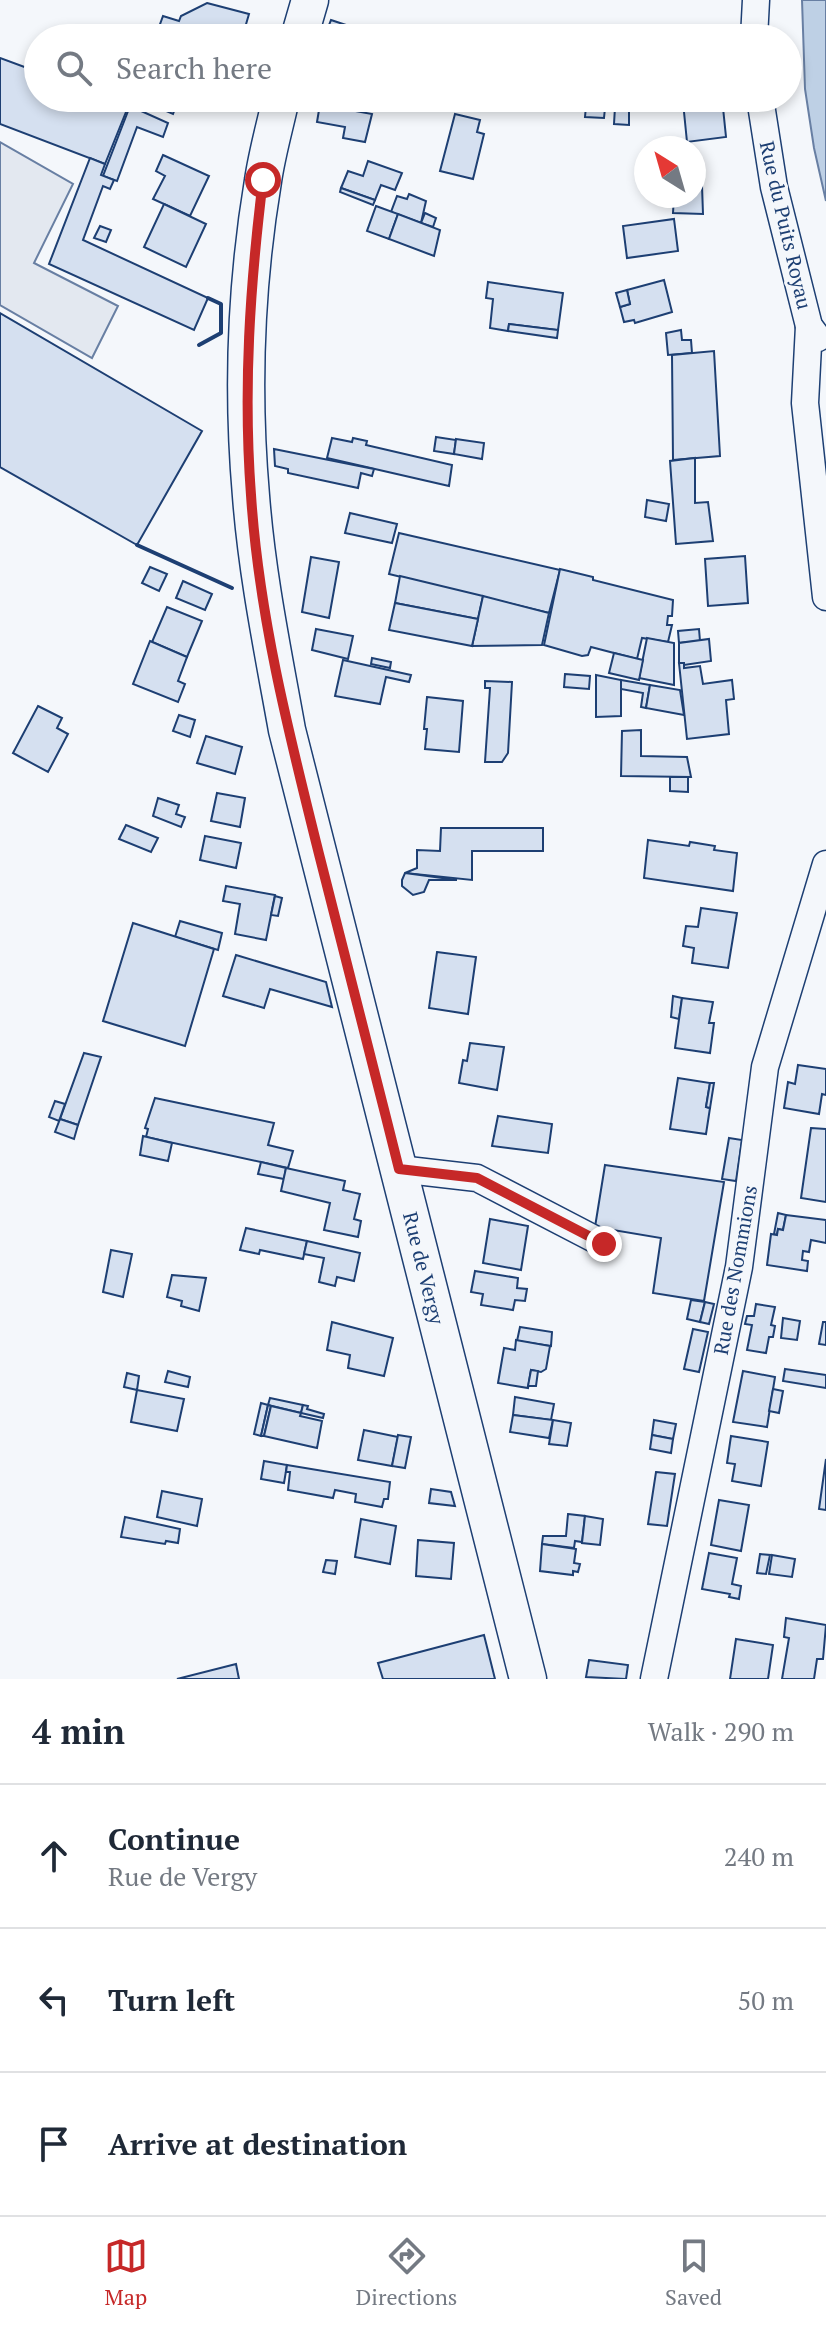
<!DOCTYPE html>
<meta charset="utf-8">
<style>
:root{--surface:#fff;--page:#f6f6f7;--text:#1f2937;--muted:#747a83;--line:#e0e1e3;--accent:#c62828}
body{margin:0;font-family:"PT Serif",serif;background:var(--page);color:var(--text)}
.compass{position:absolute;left:634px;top:136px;width:72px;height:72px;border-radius:50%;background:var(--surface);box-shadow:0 4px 12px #0003;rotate:323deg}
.stop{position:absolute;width:24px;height:24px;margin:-18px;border:6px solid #c62828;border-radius:50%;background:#fff}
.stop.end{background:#c62828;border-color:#fff;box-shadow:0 2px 8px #0008}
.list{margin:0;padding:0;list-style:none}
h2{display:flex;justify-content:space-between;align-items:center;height:104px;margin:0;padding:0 32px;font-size:34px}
h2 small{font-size:26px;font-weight:400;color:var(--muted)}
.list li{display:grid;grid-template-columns:52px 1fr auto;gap:24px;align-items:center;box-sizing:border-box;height:144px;padding:0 32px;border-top:2px solid var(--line)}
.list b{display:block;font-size:30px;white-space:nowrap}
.list p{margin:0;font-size:26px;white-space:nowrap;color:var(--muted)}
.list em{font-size:26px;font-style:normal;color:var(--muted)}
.icon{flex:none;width:44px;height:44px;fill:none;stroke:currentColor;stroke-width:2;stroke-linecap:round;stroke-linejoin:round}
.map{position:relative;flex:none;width:826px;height:1679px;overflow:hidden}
.search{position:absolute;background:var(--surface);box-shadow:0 4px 12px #0003;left:24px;right:24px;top:24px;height:88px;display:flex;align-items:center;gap:20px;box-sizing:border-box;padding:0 28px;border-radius:44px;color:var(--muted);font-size:30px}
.sheet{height:536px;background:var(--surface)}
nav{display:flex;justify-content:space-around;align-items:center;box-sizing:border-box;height:112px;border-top:2px solid var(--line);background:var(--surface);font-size:22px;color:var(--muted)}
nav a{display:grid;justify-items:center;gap:4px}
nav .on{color:var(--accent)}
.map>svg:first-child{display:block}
.parking{fill:#e3e8f0;stroke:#687fa3;stroke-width:2}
.water{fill:#bed0e5;stroke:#687fa3;stroke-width:2}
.building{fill:#d5e0f0;stroke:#1d3f73;stroke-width:2}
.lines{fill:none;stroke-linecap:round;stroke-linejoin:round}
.minor-casing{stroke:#1d3f73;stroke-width:29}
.secondary-casing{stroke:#1d3f73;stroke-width:39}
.minor{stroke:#f4f7fb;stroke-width:26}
.secondary{stroke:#f4f7fb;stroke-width:36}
.wall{stroke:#1d3f73;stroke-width:4}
.route{stroke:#c62828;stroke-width:10}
.labels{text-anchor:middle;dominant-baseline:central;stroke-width:6;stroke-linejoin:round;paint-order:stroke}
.street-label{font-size:20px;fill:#1d3f73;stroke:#f4f7fb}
</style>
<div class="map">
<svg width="826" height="1679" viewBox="0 0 826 1679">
<rect width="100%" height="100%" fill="#f4f7fb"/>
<polygon class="parking" points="0,142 73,184 34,263 118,306 92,358 0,305"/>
<polygon class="water" points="802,0 826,0 826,201 814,148 805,89"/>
<g class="building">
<polygon points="207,3 249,14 242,38 217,38 218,32 210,30 202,33 200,38 155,38 163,16 179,21 181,16"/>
<polygon points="331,20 367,32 365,38 324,38"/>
<polygon points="0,58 38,72 38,98 105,98 128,107 105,164 0,124"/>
<polygon points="136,98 179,98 173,114"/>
<polygon points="321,98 356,98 355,111 372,114 365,142 343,138 345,127 317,122"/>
<polygon points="722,98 726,137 687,142 683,102"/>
<polygon points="130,106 168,123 163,137 137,127 117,181 103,176"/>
<polygon points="586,106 605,108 604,118 585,117"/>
<polygon points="615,107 629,108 629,125 614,124"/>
<polygon points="455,114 480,120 477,132 484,134 473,179 440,171"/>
<polygon points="163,155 209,176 190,216 153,199 165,176 156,171"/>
<polygon points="701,157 703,214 673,213 674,196 694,196 694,158"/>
<polygon points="90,158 105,164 101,175 114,180 110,189 103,186 83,240 208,298 194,330 49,264"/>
<polygon points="368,161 402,173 395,190 381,185 375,200 341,188 348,171 363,176"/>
<polygon points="341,188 375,200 373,205 340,192"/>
<polygon points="409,194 426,201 421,223 391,212 397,196 407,199"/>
<polygon points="164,204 206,224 186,267 144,247"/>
<polygon points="376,206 398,214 389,239 367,231"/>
<polygon points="425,213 436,218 433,227 421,223"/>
<polygon points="398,214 440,230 434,256 389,239"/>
<polygon points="674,219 678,251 627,258 623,226"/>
<polygon points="100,226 111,230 106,242 94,238"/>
<polygon points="664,280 672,312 635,323 634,320 624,322 620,307 630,304 627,290"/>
<polygon points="488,282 563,293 558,330 509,324 508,331 490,328 493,299 486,298"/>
<polygon points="627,290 630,304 620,307 616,293"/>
<polygon points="0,313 202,431 137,545 0,467"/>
<polygon points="509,324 558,330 557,338 508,331"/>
<polygon points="681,330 682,340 691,340 692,353 668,355 666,333"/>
<polygon points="714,351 720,456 673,460 672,355"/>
<polygon points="436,437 456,440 454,454 434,451"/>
<polygon points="332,438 352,442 353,438 367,441 366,445 452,465 449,486 327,458"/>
<polygon points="456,439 484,443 482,459 454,454"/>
<polygon points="274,449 374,469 372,476 361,473 358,488 288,473 288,469 275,466"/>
<polygon points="695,458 695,503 708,502 713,541 676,544 670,461"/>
<polygon points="647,500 669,504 666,521 645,517"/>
<polygon points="350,513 397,524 392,543 345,533"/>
<polygon points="399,533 560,570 549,613 389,574"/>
<polygon points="745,556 748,603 708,606 705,559"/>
<polygon points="311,557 339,562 329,618 302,612"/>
<polygon points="150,567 167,574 159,591 142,583"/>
<polygon points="560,569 593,577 593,580 673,600 672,616 668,616 667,625 672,625 668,642 642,638 637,659 591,647 588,655 582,656 544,645"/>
<polygon points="400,576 483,596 478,619 395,603"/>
<polygon points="183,581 212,594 205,610 176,598"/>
<polygon points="483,596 549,613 542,645 472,646"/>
<polygon points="395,603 478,619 472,646 389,630"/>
<polygon points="167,607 202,621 187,657 152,642"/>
<polygon points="316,629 353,636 348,659 312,650"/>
<polygon points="699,629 700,641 679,643 678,631"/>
<polygon points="647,638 674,643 674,685 639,678"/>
<polygon points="709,639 711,661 684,665 679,663 679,643"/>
<polygon points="150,641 187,657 178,681 185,684 178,702 133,684"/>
<polygon points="614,653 643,660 639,680 609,673"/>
<polygon points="372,658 391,662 390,668 371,664"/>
<polygon points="343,660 411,675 409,682 386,677 380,704 335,696"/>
<polygon points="679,663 684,663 684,668 700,666 703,684 732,680 734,699 726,700 729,734 687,739"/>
<polygon points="565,674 590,676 589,689 564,687"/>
<polygon points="596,675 621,680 621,716 596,717"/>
<polygon points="621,680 650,685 646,708 641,707 643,693 621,689"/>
<polygon points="485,681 512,682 508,753 502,762 485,762 490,688 485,688"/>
<polygon points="650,685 680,690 684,715 646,708"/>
<polygon points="427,697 463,701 459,752 425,749 427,729 424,729"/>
<polygon points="38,706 62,718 57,728 68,734 48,772 13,753"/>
<polygon points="179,715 195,720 190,737 173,731"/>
<polygon points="641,730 641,756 687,757 691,777 621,776 622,731"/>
<polygon points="206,736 242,747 235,774 197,763"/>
<polygon points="670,777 688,777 688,792 670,791"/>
<polygon points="217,793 245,798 240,827 211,821"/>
<polygon points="158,798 179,805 176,814 185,817 181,827 153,816"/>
<polygon points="126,825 158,838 151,852 119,839"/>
<polygon points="441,828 543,828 543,851 472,851 472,880 405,873 417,868 417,850 440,851"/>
<polygon points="205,836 241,843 236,868 200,860"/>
<polygon points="648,840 689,846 690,842 715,846 714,850 737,853 733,891 644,878"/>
<polygon points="405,873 457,880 429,880 424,892 413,895 402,886 402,880"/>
<polygon points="226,886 275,895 266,940 235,934 240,904 223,901"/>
<polygon points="275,896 282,898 278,916 271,915"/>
<polygon points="701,908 737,913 728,968 692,963 694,948 683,946 686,926 698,927"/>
<polygon points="180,921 222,933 218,950 175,937"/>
<polygon points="133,923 214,949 185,1046 103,1021"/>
<polygon points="437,952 476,957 468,1014 429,1008"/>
<polygon points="236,955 326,982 332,1007 270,989 264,1008 223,996"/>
<polygon points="673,996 682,998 679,1019 671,1017"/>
<polygon points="682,998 713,1002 709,1023 714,1023 710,1053 675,1048"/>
<polygon points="470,1043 504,1047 497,1090 459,1083 463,1060 467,1061"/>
<polygon points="84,1053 101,1057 78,1125 60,1119"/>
<polygon points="798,1065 826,1069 826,1095 822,1094 819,1114 784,1108 788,1082 795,1084"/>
<polygon points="678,1078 710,1083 706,1107 710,1108 706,1134 670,1129"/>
<polygon points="710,1083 714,1083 710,1108 706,1107"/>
<polygon points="155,1098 274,1123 268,1145 293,1151 288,1168 146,1137 148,1129 145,1128"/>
<polygon points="55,1101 65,1104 59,1121 49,1117"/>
<polygon points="498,1116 552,1124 548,1153 492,1146"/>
<polygon points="60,1119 78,1125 74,1139 55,1132"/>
<polygon points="811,1128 826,1129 826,1202 801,1198"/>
<polygon points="143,1136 172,1143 168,1161 140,1155"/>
<polygon points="729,1138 742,1140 736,1181 722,1179"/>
<polygon points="261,1162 286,1168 284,1179 258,1174"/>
<polygon points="605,1165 724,1182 704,1301 653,1293 661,1238 595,1227"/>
<polygon points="286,1168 345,1181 343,1190 360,1194 354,1219 361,1221 358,1237 324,1230 330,1203 281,1191"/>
<polygon points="778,1213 786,1215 783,1230 778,1229 777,1235 774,1234"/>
<polygon points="786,1215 826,1220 826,1243 811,1240 809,1252 803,1251 802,1260 808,1261 807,1271 767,1265 771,1234 777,1235 778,1229 783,1230"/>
<polygon points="490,1219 528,1226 521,1270 483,1263"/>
<polygon points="246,1228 307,1241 303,1259 260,1250 259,1254 240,1250"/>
<polygon points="307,1241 360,1253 354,1281 337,1277 335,1286 319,1282 324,1258 304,1254"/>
<polygon points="111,1250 132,1254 123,1297 103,1292"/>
<polygon points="475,1271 518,1278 517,1288 527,1289 525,1301 515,1300 513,1310 481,1305 483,1294 471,1292"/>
<polygon points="172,1275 206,1278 199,1311 181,1306 182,1301 167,1297"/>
<polygon points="691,1300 705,1302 700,1322 687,1319"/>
<polygon points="705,1302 714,1304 709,1324 700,1322"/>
<polygon points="756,1304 775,1307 771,1325 775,1326 773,1337 769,1337 766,1353 747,1350 752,1325 745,1324 747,1316 754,1316"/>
<polygon points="783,1318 800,1321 797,1340 781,1338"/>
<polygon points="332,1322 393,1338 384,1376 348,1368 350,1355 327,1350"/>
<polygon points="823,1322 826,1322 826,1345 819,1344"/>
<polygon points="520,1327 552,1332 551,1346 517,1341"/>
<polygon points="693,1329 708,1332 699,1372 684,1369"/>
<polygon points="516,1340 550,1346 546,1369 541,1372 531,1370 528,1388 498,1383 504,1348 515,1350"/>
<polygon points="785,1369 826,1375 826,1388 783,1381"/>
<polygon points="531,1370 538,1371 536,1386 528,1386"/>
<polygon points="168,1371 190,1377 188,1387 165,1382"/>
<polygon points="743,1371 775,1377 767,1427 733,1422"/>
<polygon points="127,1373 139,1376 137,1390 124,1387"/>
<polygon points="773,1389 783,1391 779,1413 769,1411"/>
<polygon points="137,1390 184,1399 177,1431 131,1422"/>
<polygon points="515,1397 554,1404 551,1420 513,1415"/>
<polygon points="270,1398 303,1405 301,1413 268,1405"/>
<polygon points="261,1403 268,1405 261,1436 254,1434"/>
<polygon points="268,1405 271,1406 264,1436 261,1436"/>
<polygon points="303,1405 308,1406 307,1409 324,1414 323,1418 301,1413"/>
<polygon points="271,1406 301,1413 300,1416 322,1421 317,1448 264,1436"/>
<polygon points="513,1415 553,1420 549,1438 510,1432"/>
<polygon points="553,1420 571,1423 567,1446 549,1444"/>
<polygon points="654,1420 676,1424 673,1439 652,1435"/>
<polygon points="364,1430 398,1437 392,1466 358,1460"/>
<polygon points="398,1435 411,1437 405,1468 392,1466"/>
<polygon points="652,1435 673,1439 671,1453 650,1449"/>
<polygon points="731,1436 768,1442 761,1486 732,1481 735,1464 727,1463"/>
<polygon points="826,1459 826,1510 819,1509"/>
<polygon points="264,1461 287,1465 284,1483 261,1479"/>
<polygon points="287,1465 390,1482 388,1499 384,1499 382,1507 355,1502 356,1494 335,1490 333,1498 288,1490 290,1472 286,1472"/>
<polygon points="656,1472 675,1474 667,1526 648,1524"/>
<polygon points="431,1489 451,1492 455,1506 429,1503"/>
<polygon points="162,1491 202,1499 197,1526 157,1517"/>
<polygon points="719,1500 749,1505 741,1551 711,1545"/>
<polygon points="568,1514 585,1516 582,1542 575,1541 574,1548 542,1544 543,1536 566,1536"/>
<polygon points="585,1516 603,1519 600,1545 582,1543"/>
<polygon points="125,1517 180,1529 178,1543 166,1541 165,1544 121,1537"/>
<polygon points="361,1519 396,1526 390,1564 355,1557"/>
<polygon points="418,1540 454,1543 451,1579 416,1576"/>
<polygon points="542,1544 576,1549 574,1563 580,1564 578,1572 573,1571 573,1575 540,1571"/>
<polygon points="709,1553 737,1558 732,1584 741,1586 739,1599 729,1597 730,1594 702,1589"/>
<polygon points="760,1554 770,1555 766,1574 757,1573"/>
<polygon points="772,1555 795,1559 792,1577 769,1574"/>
<polygon points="326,1560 337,1561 335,1574 323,1572"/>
<polygon points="786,1618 826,1625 823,1659 817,1659 814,1679 782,1679 789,1638 784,1637"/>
<polygon points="484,1635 495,1679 383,1679 378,1663"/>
<polygon points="736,1639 773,1645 768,1679 730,1679"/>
<polygon points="589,1660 628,1665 626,1679 586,1677"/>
<polygon points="236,1664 239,1679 177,1679"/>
</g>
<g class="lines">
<g class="minor-casing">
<g id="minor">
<polyline points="754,38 756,0"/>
<polyline points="760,98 774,187 809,326 818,338"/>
<polyline points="809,326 805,403 826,597"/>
<polyline points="399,1169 477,1178 604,1244"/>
<polyline points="654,1679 739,1267 765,1067 826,864"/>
</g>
</g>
<g class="secondary-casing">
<g id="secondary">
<polyline points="299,38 310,0"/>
<path d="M281 98C275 126 267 153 263 181 246 283 242 393 251 496 257 575 273 652 287 730L528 1679"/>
</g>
</g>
<use href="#minor" class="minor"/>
<use href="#secondary" class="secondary"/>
<g class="wall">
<polyline points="199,345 221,333 221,304 208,298"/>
<polyline points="137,545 232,588"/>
</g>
</g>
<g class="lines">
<path class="route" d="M263 180C250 285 243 389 251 495 259 618 290 738 320 858 346 961 373 1065 399 1169L477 1178 604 1244"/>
</g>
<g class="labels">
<g class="street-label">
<text transform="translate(786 225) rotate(77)">Rue du Puits Royau</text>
<text transform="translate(424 1268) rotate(76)">Rue de Vergy</text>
<text transform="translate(735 1270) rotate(-80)">Rue des Nommions</text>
</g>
</g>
</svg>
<svg class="compass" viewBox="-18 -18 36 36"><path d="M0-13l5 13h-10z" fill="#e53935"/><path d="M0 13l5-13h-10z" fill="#747a83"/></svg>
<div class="stop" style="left:263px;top:180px"></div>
<div class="stop end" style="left:604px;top:1244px"></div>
<div class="search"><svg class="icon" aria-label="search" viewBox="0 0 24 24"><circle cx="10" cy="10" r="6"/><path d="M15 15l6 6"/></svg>Search here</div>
</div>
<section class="sheet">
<h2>4 min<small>Walk · 290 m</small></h2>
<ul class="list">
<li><svg class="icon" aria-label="ahead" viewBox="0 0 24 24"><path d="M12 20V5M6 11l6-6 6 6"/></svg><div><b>Continue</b><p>Rue de Vergy</p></div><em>240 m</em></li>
<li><svg class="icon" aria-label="left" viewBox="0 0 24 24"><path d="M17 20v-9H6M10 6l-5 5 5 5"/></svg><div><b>Turn left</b></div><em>50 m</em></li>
<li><svg class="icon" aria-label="arrive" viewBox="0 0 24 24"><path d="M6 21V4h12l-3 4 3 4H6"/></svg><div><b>Arrive at destination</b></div></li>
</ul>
</section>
<nav>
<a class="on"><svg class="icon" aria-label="map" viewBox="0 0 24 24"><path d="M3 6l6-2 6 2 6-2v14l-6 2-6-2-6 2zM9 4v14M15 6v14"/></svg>Map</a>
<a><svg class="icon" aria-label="directions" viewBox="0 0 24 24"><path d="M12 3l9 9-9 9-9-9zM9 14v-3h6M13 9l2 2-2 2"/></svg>Directions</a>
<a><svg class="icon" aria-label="saved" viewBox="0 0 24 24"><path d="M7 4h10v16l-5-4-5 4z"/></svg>Saved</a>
</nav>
